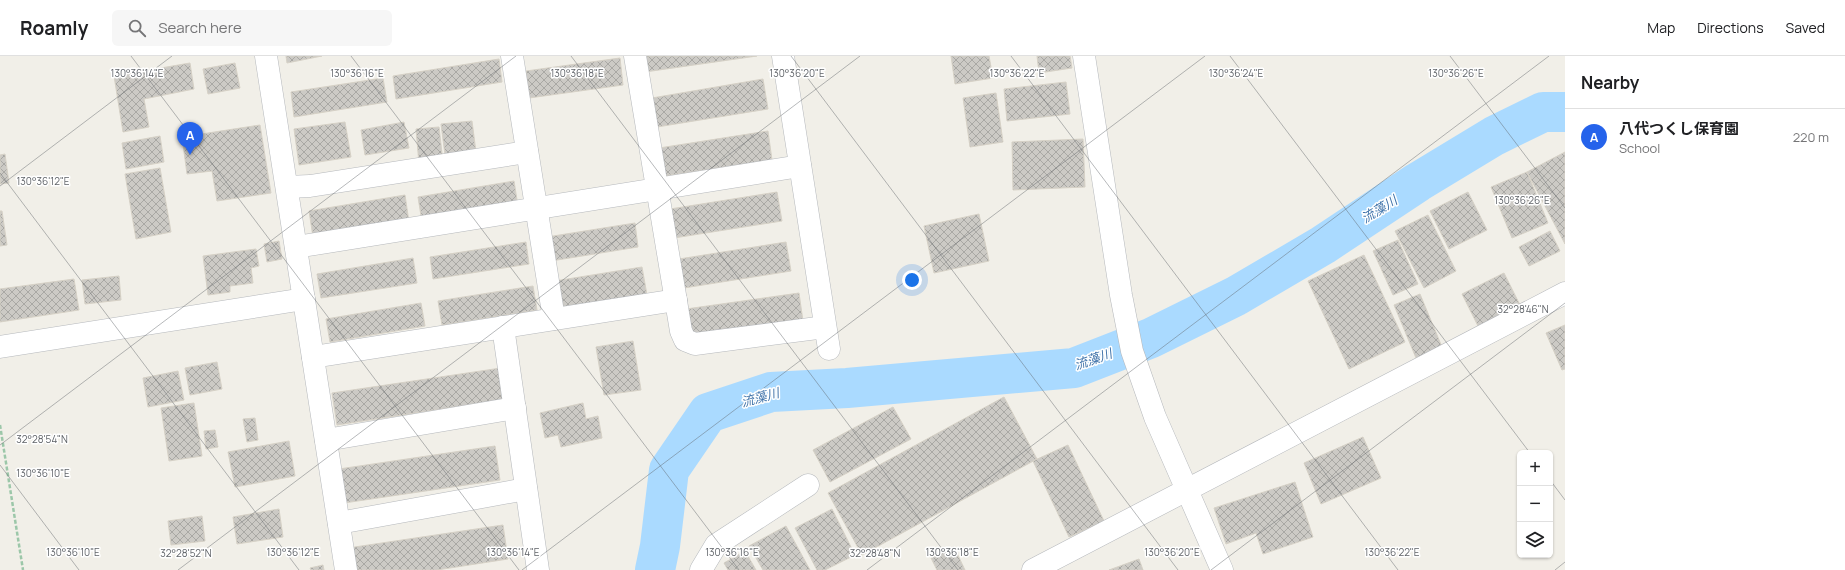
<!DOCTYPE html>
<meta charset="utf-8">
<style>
:root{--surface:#fff;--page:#f6f6f6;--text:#202124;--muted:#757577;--line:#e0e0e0;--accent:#2563eb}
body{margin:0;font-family:Manrope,"Noto Sans JP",sans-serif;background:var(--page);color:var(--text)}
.controls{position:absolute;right:12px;bottom:12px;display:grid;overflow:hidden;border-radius:6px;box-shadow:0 1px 3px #0004}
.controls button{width:36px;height:36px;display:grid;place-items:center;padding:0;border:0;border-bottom:1px solid var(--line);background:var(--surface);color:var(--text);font:20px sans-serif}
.you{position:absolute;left:912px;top:224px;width:14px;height:14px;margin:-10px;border:3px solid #fff;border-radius:50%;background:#1a73e8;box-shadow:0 0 0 6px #1a73e833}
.badge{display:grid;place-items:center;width:26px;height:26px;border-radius:50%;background:var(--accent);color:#fff;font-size:13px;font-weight:700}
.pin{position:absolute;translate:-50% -33px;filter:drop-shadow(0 1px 2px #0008)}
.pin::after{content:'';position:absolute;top:21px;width:14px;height:12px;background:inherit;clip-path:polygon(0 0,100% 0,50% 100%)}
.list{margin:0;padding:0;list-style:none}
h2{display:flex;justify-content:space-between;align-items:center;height:52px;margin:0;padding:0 16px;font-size:17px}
h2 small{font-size:13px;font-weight:400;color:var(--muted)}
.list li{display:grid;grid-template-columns:26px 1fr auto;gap:12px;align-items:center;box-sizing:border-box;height:56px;padding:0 16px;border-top:1px solid var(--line)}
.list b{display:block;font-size:15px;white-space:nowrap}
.list p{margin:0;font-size:13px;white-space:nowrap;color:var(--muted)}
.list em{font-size:13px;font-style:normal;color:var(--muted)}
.icon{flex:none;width:22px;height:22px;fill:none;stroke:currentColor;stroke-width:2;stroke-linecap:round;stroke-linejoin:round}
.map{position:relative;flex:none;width:1565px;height:514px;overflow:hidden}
header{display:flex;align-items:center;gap:24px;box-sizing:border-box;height:56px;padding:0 20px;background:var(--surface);border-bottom:1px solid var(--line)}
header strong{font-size:19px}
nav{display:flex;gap:22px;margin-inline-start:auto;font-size:14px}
.search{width:280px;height:36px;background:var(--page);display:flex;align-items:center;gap:10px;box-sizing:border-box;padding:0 14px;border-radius:6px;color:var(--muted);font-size:15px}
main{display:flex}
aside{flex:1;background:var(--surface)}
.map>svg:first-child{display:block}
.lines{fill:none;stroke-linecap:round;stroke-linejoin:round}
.river{stroke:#aadaff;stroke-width:40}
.building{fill:url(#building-cross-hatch);stroke:#d6d1c6}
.minor-casing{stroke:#b5b8bc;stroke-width:23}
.path{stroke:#9cc7a9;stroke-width:2.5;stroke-dasharray:4 2;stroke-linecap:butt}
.minor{stroke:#fff;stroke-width:22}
.ticks{fill:none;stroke:#5f6368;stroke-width:1;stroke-opacity:0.45}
.labels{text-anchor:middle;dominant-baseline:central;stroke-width:3;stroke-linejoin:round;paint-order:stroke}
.water-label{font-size:13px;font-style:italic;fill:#4174aa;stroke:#fff}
.ticks-label{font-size:10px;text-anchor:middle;fill:#5f6368;stroke:#fff;stroke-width:3;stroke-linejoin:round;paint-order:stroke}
</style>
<header>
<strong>Roamly</strong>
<div class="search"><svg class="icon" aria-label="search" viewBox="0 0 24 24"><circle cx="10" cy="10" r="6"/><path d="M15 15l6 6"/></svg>Search here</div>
<nav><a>Map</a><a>Directions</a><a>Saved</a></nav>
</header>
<main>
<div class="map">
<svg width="1565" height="514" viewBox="0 0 1565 514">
<defs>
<pattern id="building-cross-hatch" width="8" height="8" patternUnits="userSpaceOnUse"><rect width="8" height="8" fill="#cccac5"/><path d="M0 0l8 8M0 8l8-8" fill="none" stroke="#a9a8a4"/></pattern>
</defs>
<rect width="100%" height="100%" fill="#f1efe8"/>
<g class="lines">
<polyline class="river" points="655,514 660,490 669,414 708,357 771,336 847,332 1074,312 1151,282 1236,240 1323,189 1418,126 1494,80 1543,56 1565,56"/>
</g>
<g class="building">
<polygon points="286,0 322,0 287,7"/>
<polygon points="642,0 757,0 645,16"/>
<polygon points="951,0 989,0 993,22 955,28"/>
<polygon points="1037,0 1070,0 1072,12 1039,17"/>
<polygon points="620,2 623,29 529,42 526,15"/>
<polygon points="499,3 502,26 396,43 393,20"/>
<polygon points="190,7 194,33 144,43 149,71 123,76 114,20"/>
<polygon points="235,7 240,32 208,38 203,13"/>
<polygon points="383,22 387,46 294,61 291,36"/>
<polygon points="763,23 768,53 657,71 652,42"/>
<polygon points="1066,26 1070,58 1007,65 1004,33"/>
<polygon points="996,37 1003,86 970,91 963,42"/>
<polygon points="472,65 476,96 445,99 441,68"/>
<polygon points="345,66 351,101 299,109 294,73"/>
<polygon points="404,66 409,92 365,99 361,74"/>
<polygon points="260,69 271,137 217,145 212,115 187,118 182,81"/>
<polygon points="439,71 443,106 419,108 416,73"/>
<polygon points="768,75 772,104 664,120 659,92"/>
<polygon points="160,80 164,106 126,113 122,87"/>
<polygon points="1083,83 1085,131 1013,134 1012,86"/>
<polygon points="1565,96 1565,188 1527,116"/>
<polygon points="5,98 9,127 0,128 0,99"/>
<polygon points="160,112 171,176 136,183 125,118"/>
<polygon points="1527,116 1548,167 1512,182 1491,131"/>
<polygon points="514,125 518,150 422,166 418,141"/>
<polygon points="777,136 782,165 674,182 670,153"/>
<polygon points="1468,136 1487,174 1449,193 1430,155"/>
<polygon points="405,139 409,166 313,181 309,155"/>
<polygon points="0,155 2,155 7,189 0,190"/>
<polygon points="979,158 989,205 934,217 924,170"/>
<polygon points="1428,159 1456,215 1424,232 1395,175"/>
<polygon points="635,167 638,191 551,205 547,181"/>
<polygon points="1550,175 1560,195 1529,210 1519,191"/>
<polygon points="1398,184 1418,228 1393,239 1373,195"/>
<polygon points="279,185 282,203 267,206 264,188"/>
<polygon points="526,186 529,208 433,223 430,201"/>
<polygon points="786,186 791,215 684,232 679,203"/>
<polygon points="256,193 259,210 251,212 253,227 230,230 230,236 208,239 203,200"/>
<polygon points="1364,199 1405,286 1349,313 1308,225"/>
<polygon points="413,202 417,227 321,242 317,218"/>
<polygon points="642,211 647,239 560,253 555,225"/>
<polygon points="1504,217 1520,249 1478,270 1462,238"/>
<polygon points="119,220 121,244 85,248 82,224"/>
<polygon points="74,223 79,254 0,266 0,233"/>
<polygon points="533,230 537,254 442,269 438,245"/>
<polygon points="799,237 803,265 690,282 686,253"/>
<polygon points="1420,238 1442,291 1416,302 1394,249"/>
<polygon points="421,247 425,270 330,286 326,263"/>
<polygon points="1565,269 1565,313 1562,314 1546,277"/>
<polygon points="633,285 641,334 604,339 596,291"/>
<polygon points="217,306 222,333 190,339 185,312"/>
<polygon points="501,312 506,343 337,369 332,337"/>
<polygon points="178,315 184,344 148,351 143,322"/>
<polygon points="1004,341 1037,403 862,499 828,437"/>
<polygon points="194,347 202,400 169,405 161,352"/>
<polygon points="583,347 586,363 598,360 602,382 561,391 558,379 545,382 540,357"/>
<polygon points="893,351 911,383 830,426 813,394"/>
<polygon points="255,362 258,384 247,386 243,363"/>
<polygon points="215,374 218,391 206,393 204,375"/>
<polygon points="1363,381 1381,422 1321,448 1304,407"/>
<polygon points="289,385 295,420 235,431 228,396"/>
<polygon points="1068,389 1104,465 1069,481 1033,405"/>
<polygon points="495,390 500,424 344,447 339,413"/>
<polygon points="1295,426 1313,481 1263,498 1256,477 1226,488 1214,452"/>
<polygon points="279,453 283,481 237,488 233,461"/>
<polygon points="832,453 855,499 825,514 817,514 795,472"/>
<polygon points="202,460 205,485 171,489 168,465"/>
<polygon points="503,469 508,503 437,514 351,514 348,492"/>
<polygon points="786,470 810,514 763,514 749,490"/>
<polygon points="954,491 965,514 937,514 931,502"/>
<polygon points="745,495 756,514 728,514 724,507"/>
<polygon points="1139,503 1143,514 1109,514"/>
<polygon points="323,509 324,514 311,514 310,512"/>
</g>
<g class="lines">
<g class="minor-casing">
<g id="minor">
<polyline points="266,0 346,514"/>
<polyline points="512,0 554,263"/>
<polyline points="635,0 681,275 685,284 695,288 825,271"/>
<polyline points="783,0 829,293"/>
<polyline points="1084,0 1121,239 1132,295 1155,361 1222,514"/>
<polyline points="287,131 310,130 527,96"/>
<polyline points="296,191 800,110"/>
<polyline points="503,271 538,514"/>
<polyline points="0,291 304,243"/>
<polyline points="313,301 676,244"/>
<polyline points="326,384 515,352"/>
<polyline points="339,467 526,433"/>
<polyline points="701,514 716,489 808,429"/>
<polyline points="1033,514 1565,237"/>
</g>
</g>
<polyline class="path" points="0,369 23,514"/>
<use href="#minor" class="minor"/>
</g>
<path class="ticks" d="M131 0 519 514M351 0 739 514M571 0 958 514M791 0 1178 514M1011 0 1398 514M1230 0 1530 397M1450 0 1565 152M0 117 299 514M0 130 172 0M0 389 516 0M0 409 79 514M1550 424 1565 444M178 514 860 0M522 514 1205 0M867 514 1549 0M1211 514 1565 247M1555 514 1565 506"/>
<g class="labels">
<g class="water-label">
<text transform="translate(1379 153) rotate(-32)">流藻川</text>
<text transform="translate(1093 303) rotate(-19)">流藻川</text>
<text transform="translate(760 341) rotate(-15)">流藻川</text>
</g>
</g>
<g class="ticks-label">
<text x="137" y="21">130°36'14"E</text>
<text x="357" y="21">130°36'16"E</text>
<text x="577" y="21">130°36'18"E</text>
<text x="797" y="21">130°36'20"E</text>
<text x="1017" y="21">130°36'22"E</text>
<text x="1236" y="21">130°36'24"E</text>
<text x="1456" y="21">130°36'26"E</text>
<text x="43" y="129">130°36'12"E</text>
<text x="1522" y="148">130°36'26"E</text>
<text x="1523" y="257">32°28'46"N</text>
<text x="42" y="387">32°28'54"N</text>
<text x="43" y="421">130°36'10"E</text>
<text x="73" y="500">130°36'10"E</text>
<text x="293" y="500">130°36'12"E</text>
<text x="513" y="500">130°36'14"E</text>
<text x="732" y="500">130°36'16"E</text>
<text x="952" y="500">130°36'18"E</text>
<text x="1172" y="500">130°36'20"E</text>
<text x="1392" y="500">130°36'22"E</text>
<text x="186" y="501">32°28'52"N</text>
<text x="875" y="501">32°28'48"N</text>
</g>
</svg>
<div class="controls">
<button>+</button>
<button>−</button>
<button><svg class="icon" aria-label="layers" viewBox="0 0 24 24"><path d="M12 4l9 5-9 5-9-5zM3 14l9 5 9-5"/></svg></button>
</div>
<div class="you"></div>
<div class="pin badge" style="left:190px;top:99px">A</div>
</div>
<aside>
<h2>Nearby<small></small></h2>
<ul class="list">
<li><span class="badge">A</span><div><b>八代つくし保育園</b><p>School</p></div><em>220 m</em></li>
</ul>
</aside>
</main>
